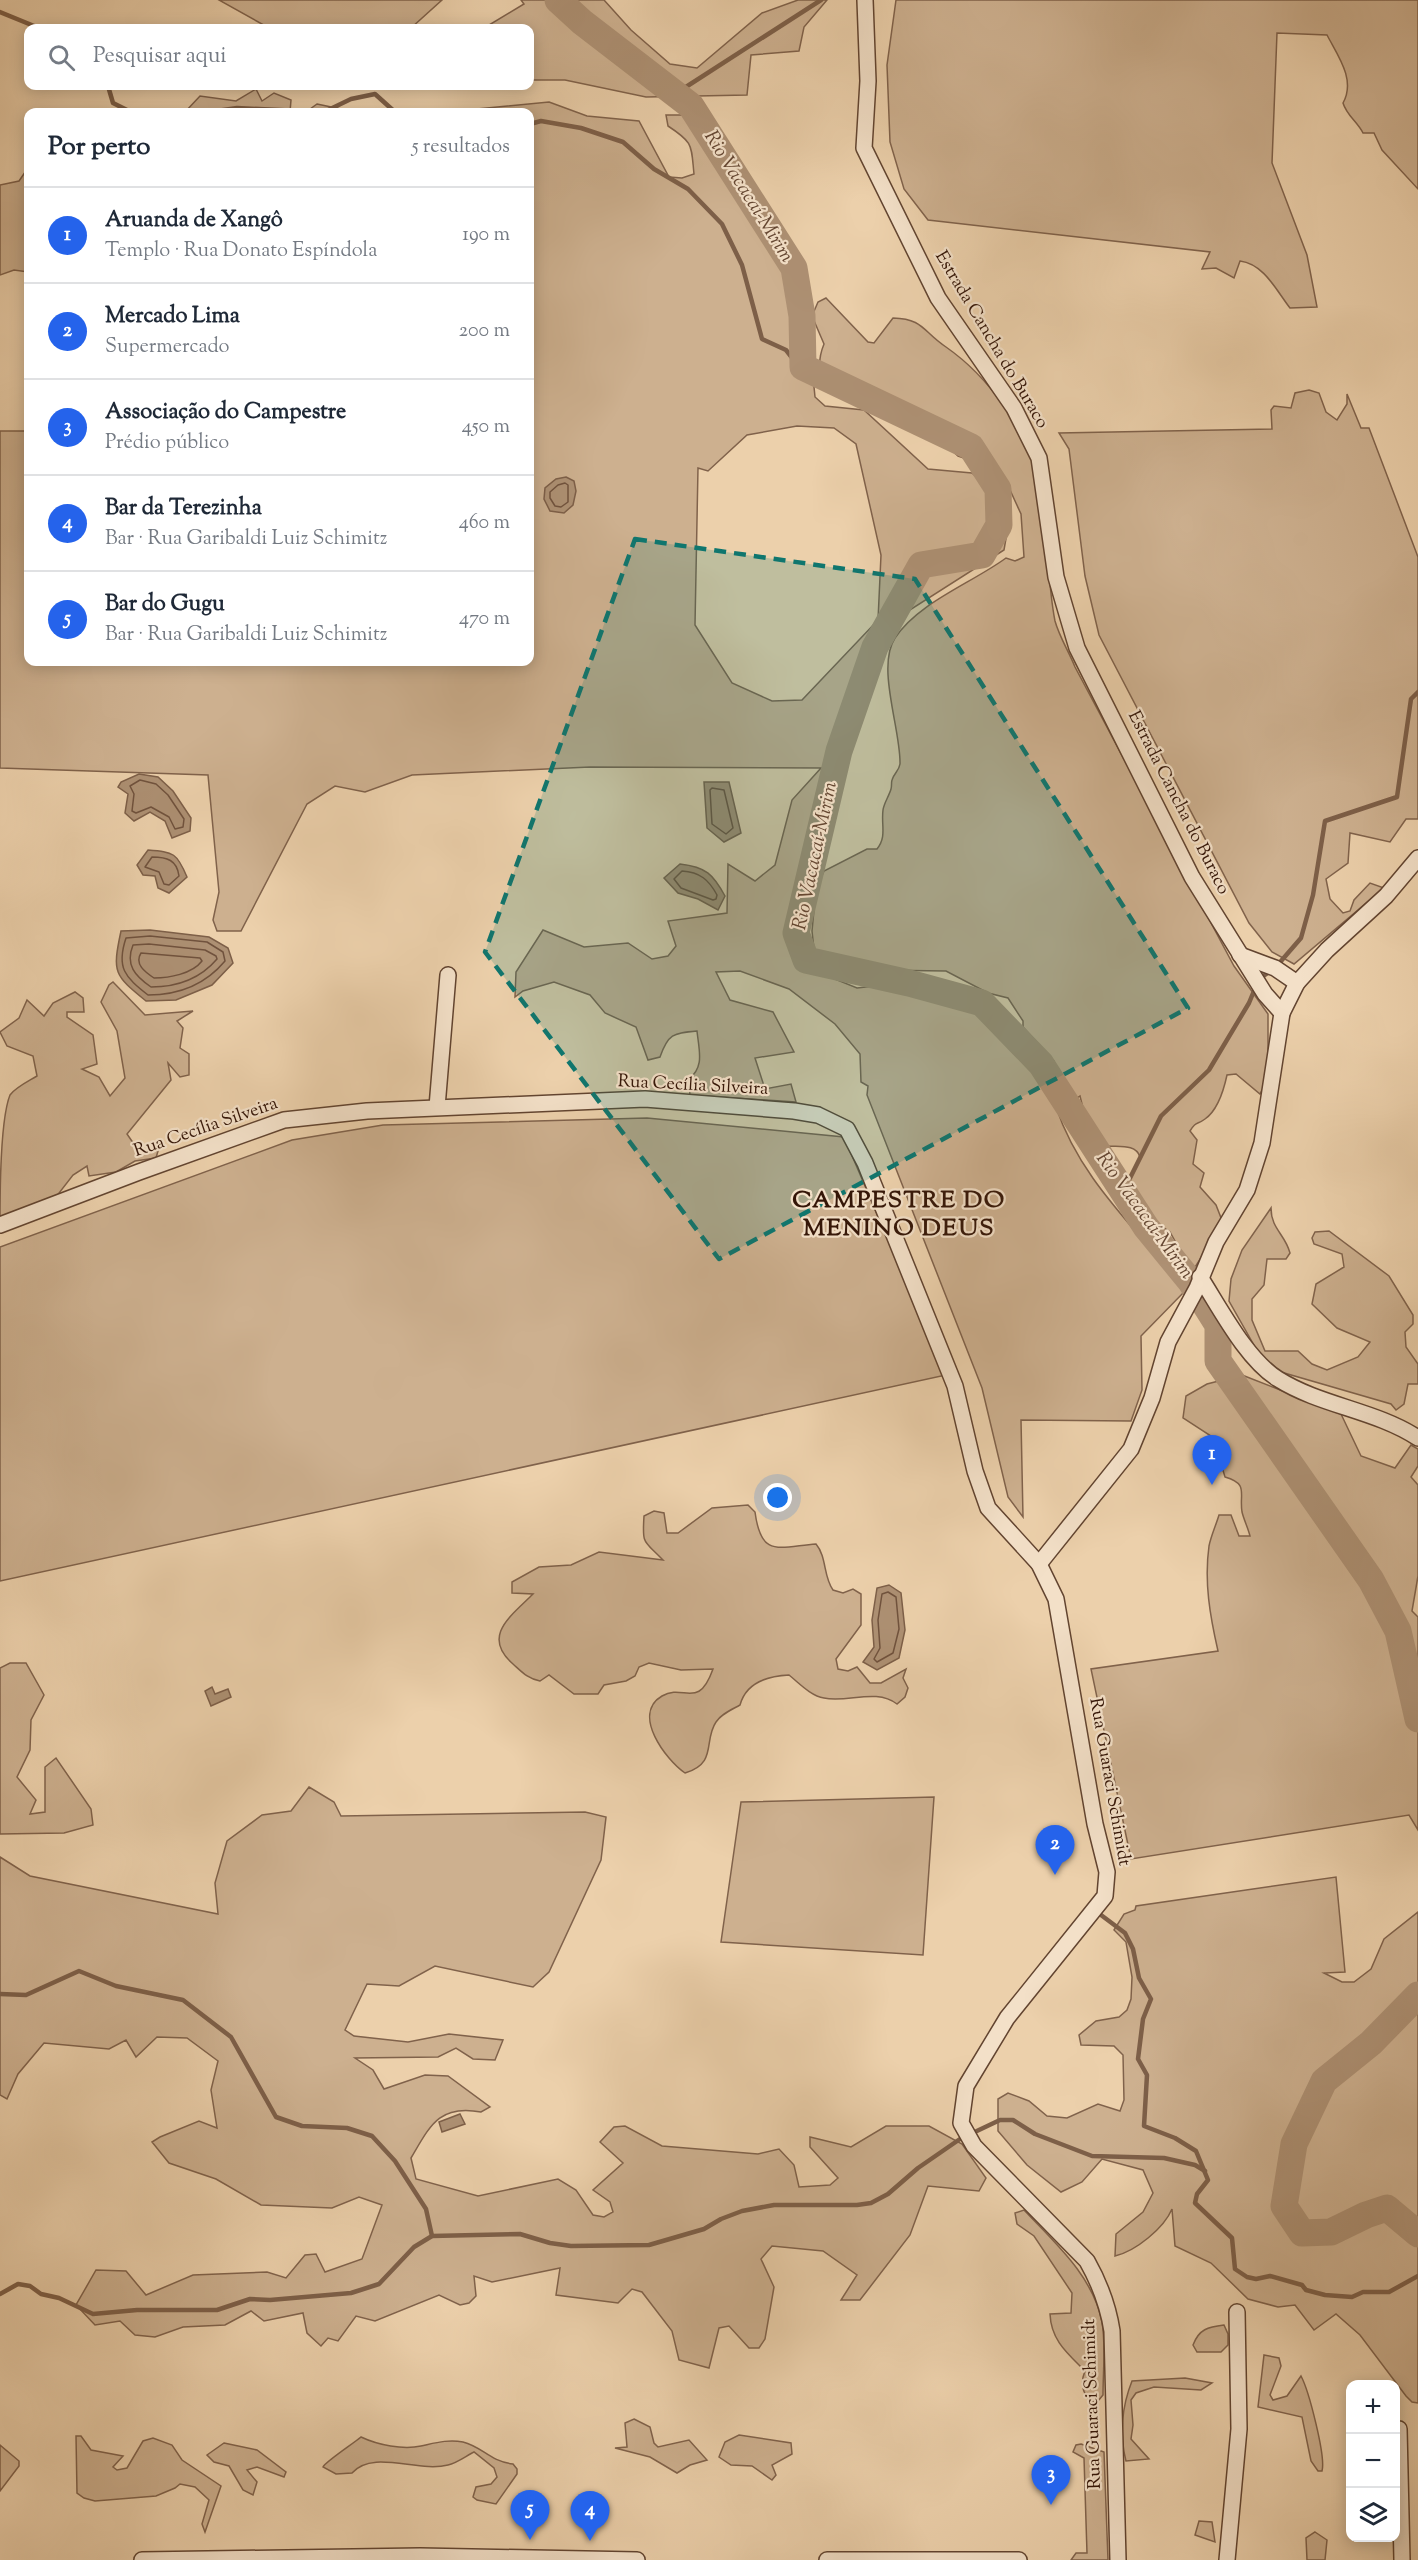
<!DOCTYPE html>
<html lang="pt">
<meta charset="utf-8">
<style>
:root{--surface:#fff;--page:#f6f6f7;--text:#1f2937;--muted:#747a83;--line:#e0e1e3;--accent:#2563eb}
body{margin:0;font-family:"Sorts Mill Goudy",serif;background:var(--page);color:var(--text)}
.controls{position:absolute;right:18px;bottom:18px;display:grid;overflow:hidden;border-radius:12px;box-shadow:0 3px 15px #0003}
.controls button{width:54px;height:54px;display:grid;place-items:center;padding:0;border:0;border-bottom:2px solid var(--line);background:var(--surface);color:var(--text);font:30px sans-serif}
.you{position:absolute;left:778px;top:1498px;width:21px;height:21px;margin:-15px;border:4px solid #fff;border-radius:50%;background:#1a73e8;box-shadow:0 0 0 9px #1a73e833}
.badge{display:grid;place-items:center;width:39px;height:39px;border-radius:50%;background:var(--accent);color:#fff;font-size:20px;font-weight:700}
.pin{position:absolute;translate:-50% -50px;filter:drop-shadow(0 2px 3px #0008)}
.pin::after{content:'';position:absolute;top:32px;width:21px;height:18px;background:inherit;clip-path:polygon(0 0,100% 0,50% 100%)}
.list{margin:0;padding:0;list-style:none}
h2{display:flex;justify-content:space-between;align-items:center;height:78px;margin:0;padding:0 24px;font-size:26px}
h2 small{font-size:20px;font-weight:400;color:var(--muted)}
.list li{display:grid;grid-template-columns:39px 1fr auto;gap:18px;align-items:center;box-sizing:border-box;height:96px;padding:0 24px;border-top:2px solid var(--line)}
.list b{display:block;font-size:22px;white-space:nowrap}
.list p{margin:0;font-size:20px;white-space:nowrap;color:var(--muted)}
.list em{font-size:20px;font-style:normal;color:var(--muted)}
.icon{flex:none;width:33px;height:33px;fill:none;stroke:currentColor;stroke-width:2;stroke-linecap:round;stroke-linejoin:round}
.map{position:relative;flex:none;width:1418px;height:2560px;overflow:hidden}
.search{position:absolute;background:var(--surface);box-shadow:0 3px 15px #0003;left:24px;top:24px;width:510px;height:66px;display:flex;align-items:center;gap:15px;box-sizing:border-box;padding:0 21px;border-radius:12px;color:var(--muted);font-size:22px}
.panel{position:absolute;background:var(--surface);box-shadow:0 3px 15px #0003;left:24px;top:108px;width:510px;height:558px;border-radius:12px}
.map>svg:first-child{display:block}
.green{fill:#cdb08f;stroke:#80624b;stroke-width:1.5;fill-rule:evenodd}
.water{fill:#ad9073;stroke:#7d5f48;stroke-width:1.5}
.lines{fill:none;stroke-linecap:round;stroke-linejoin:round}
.shore{stroke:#70523d;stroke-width:1.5}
.stream{stroke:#7d5f48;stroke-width:4.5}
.river{stroke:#ad9073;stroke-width:27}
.minor-casing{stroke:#624430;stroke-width:18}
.minor{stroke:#f3e0c8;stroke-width:15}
.marked{fill:#0f766e;fill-opacity:0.2;stroke:#0f766e;stroke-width:4.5;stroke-dasharray:12 8;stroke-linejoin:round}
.labels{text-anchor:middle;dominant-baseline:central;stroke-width:4.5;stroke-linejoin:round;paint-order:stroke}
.street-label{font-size:18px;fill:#341507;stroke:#f3e0c8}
.water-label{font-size:20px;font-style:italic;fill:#644632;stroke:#f3e0c8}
.district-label{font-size:24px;font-weight:bold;letter-spacing:1.5px;fill:#341507;stroke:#f3e0c8}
</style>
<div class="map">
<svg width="1418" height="2560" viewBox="0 0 1418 2560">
<rect width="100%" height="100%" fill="#ecd0ab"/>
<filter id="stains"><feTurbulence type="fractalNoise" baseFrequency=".00333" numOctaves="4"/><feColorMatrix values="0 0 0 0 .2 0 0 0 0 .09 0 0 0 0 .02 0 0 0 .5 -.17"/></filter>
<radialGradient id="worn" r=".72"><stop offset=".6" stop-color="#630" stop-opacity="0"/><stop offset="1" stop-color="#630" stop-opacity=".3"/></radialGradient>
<g class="green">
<polygon points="219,0 442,0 411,28 269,28"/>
<polygon points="521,0 604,0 631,30 670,64 697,68 762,13 798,0 827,0 804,27 799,51 751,55 747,95 646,97 565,80 530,80 530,28 484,28 524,4"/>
<path d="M896 0H1418V189L1382 150 1374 133H1363C1357 121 1347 116 1343 103 1356 80 1338 56 1327 35L1277 33 1272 163 1307 255 1317 307 1290 308C1276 290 1264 264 1240 261L1234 278 1216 268 1202 269 1210 252 928 220 904 189 890 142 887 65Z"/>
<polygon points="256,89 262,101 274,93 291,100 290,112 185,112 200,96 236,101"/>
<path d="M549 102 587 116 639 121 669 177 682 178 694 174C691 145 694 143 668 126L666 115H691L761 214 806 306 815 397 825 406 864 410 928 469 972 473 992 491 1008 527 1004 550 905 613 879 654 869 696 846 732 849 760 819 846 796 953 805 967 857 988 901 983 994 1009 1050 1068C1046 1083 1051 1093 1056 1107 1081 1182 1139 1230 1185 1291L1141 1336 1142 1390 1131 1421 1021 1420 1023 1517 1008 1497 982 1388 867 1095 868 1086 861 1082 860 1054 835 1024 789 989 740 971 716 972 730 1000 773 1012 794 1052 755 1058 765 1089 791 1084 796 1102 690 1095 688 1080C705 1067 699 1051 697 1031 673 1033 668 1034 660 1057L648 1060 636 1027 605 1013 590 995 554 982 523 991 515 997 516 972 543 930 584 947 628 943 652 959 668 956 676 946 668 921 727 913 728 864 755 881 775 865 792 800 821 768 590 767 412 775 365 792 335 786 307 804 241 931H217L213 920 219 892 208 775 0 768V431H28V662H530V112H446ZM797 426 834 428 856 444 881 555 878 620 802 700 772 701 732 683 695 625 698 468 708 471 747 435Z"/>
<polygon points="317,104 350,111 351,112 306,112"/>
<polygon points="28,168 28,272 14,270 0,275 0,185 19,181"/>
<path d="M826 298 868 342 874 343 893 318C924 319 922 331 946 347 989 377 1025 428 1038 480 1049 523 1046 576 1055 621 1059 636 1069 652 1075 667L1234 966 1268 1014V1064L1265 1084 1260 1094 1236 1074 1227 1075C1224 1089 1218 1110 1205 1119 1197 1125 1196 1121 1190 1131L1197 1140 1193 1164 1204 1173 1200 1187 1216 1205 1223 1223 1192 1272 1170 1232 1147 1216 1131 1195 1128 1185 1140 1157C1136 1144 1120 1147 1108 1146L1088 1128 1080 1096 1070 1103 1059 1091 1054 1061 1023 1027V1021L1008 998 988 993 946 971 874 970 837 962 814 949 812 931 816 889 824 871 867 849H877C887 837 881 825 883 810 884 803 889 796 891 789 892 786 891 783 892 780 894 773 899 771 900 764 901 730 876 667 895 638 919 602 972 583 1006 558L1015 561 1024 557 1021 514 1010 490 973 461 958 456 938 437 913 431 863 402 827 392C818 376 817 361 824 344L812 316 818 302Z"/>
<polygon points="1309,390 1319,393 1326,412 1337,420 1347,404 1347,394 1361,428 1369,428 1418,557 1418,819 1406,819 1390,842 1350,833 1348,863 1326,879 1330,899 1343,913 1350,911 1354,900 1370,883 1384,888 1294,964 1272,952 1249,923 1099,635 1085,576 1069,449 1059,433 1272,429 1271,410 1274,406 1291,408 1295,393"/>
<path d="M113 982 145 1015 193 1011 177 1021 183 1028 180 1048 189 1054V1075L180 1077 168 1063 171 1080 127 1134 138 1150 158 1151 156 1158 135 1161 116 1172 89 1176 87 1166 73 1175 56 1197 0 1220C0 1189 0 1120 10 1095 16 1087 29 1081 37 1076L33 1056 7 1046 0 1032 19 1018 27 1000 44 1016 53 1003 75 992 83 998 84 1012H67V1017L93 1035 97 1064 82 1069 99 1077 110 1096 125 1078 117 1031 101 1002 109 985Z"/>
<polygon points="647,1118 844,1137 946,1375 0,1581 0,1247 292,1140 383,1125"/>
<path d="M1271 1208C1271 1229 1285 1234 1290 1253L1286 1259H1267L1264 1285 1252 1299V1320L1265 1351H1298L1312 1364 1327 1370 1358 1357 1370 1342 1337 1328 1312 1304 1316 1284 1344 1267 1342 1254 1314 1244 1312 1238 1315 1232 1329 1231 1389 1276 1413 1315V1324L1405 1332 1406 1347 1418 1364V1384H1408L1404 1404 1396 1410 1391 1404 1274 1370 1263 1361 1229 1301 1231 1279 1242 1250Z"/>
<path d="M1242 1375 1341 1414 1361 1456 1395 1468 1411 1445 1418 1449V1466L1411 1477 1418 1485V1576L1412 1611 1418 1617V1830L1409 1815 1131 1859 1091 1669 1218 1651C1210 1616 1204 1582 1209 1546 1211 1536 1216 1525 1219 1515H1231L1239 1536H1250C1248 1528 1244 1520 1242 1512 1239 1493 1249 1484 1225 1477L1222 1467 1225 1456 1211 1436 1183 1418 1186 1396 1207 1384Z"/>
<path d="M748 1505 755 1512C761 1558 778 1547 816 1544 827 1557 823 1576 833 1590L843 1593 853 1589 861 1594V1625L836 1659 838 1669 848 1671 857 1667 870 1683H881L906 1669 903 1678 908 1688 905 1697 897 1704C876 1688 848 1703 824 1698 811 1696 799 1683 789 1675 768 1676 746 1683 740 1705 731 1710 721 1714 716 1722 703 1741 718 1763 685 1773 666 1760 631 1714 662 1696 684 1683 698 1711 713 1669L681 1670 649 1663 639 1667 635 1676 626 1681 604 1685 598 1694H574L549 1675 540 1681C528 1679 522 1672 513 1664 481 1636 511 1616 533 1594L512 1593V1582L539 1567 571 1565 599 1552 663 1560C644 1540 642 1546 644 1516L654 1511 664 1513 667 1533H678L712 1508Z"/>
<polygon points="10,1663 26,1663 44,1695 31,1720 30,1750 17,1777 36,1800 30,1814 45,1812 45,1767 56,1758 91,1809 93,1825 64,1833 0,1834 0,1668"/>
<path d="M309 1787 334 1802 341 1816 585 1812 606 1817 601 1860 549 1972 533 1987 435 1966 399 1986 367 1984 345 2030 354 2036 408 2042 449 2034 503 2040 495 2060 473 2059 456 2048 438 2057 355 2058 373 2070 384 2089 425 2075 448 2076 490 2107 481 2112C439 2104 430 2126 411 2158L416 2179 478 2196 558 2179 576 2190 593 2215 604 2217 613 2212 610 2202 593 2190 623 2163 600 2142 614 2127 625 2126 662 2146 758 2154 779 2149 794 2165 799 2187 830 2185 838 2178 810 2147V2137L851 2147 886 2126H929L962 2144 986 2178 979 2191 928 2186 910 2235 860 2300H841L857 2275 823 2251 772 2246 761 2259 774 2287 765 2339 759 2348H749L729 2326 719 2328 709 2368 679 2360 672 2331 642 2292 632 2289 618 2303 556 2295 560 2268 492 2282 474 2276 476 2296 469 2303 460 2305 439 2295 375 2321 356 2316 338 2341 328 2338 321 2346 307 2333 303 2313 264 2321 251 2311 225 2325 183 2327 155 2337 135 2335 120 2321 95 2325 76 2305 96 2270 126 2271 146 2295 193 2275 267 2272 286 2278 305 2255 316 2254 325 2272 362 2259 382 2205 359 2197 332 2208 261 2205 216 2179 169 2163 152 2142 160 2137 199 2121 217 2128 211 2090 218 2061 187 2038 157 2037 136 2057 126 2040 109 2049 44 2043 18 2074 7 2099 0 2095V1857L30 1876 218 1914 215 1883 227 1841 262 1815 291 1811Z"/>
<polygon points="934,1797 923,1955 721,1942 741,1802"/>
<path d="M1336 1877 1345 1972 1324 1973 1342 1982H1354L1371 1969 1384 1939 1418 1912V2403L1412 2402 1406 2396 1360 2335 1336 2314 1314 2330 1295 2305 1278 2307 1248 2299 1211 2263 1175 2246 1172 2209C1164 2228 1136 2251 1115 2256L1116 2234 1143 2212 1153 2193 1143 2170 1102 2159 1082 2182 1061 2192 1027 2165 998 2131V2099L1008 2093 1029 2101 1047 2116 1067 2118 1098 2104 1120 2111 1124 2100 1123 2055 1114 2046 1081 2045 1079 2035 1096 2021 1119 2017 1127 2010 1131 1999 1132 1977 1126 1942 1114 1930 1124 1914 1135 1910 1136 1906Z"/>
<path d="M1024 2210C1055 2243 1093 2276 1102 2322 1106 2344 1103 2372 1103 2395L1098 2401 1091 2402C1082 2392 1080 2383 1085 2371 1067 2353 1051 2340 1050 2314L1071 2313 1072 2293 1034 2236 1017 2224 1015 2213Z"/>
<path d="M1224 2325 1228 2334V2345L1221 2352H1197L1193 2345C1199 2329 1208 2327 1224 2325Z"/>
<path d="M1264 2355 1279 2358 1281 2366 1270 2395 1273 2400 1287 2396 1301 2376C1309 2391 1326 2457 1322 2471H1318L1311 2461 1302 2417 1258 2407Z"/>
<path d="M1185 2378 1212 2383 1201 2390 1154 2387 1136 2393 1131 2400 1133 2425 1131 2439 1149 2459 1126 2461C1119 2435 1122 2406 1132 2381Z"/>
<polygon points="634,2419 650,2427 654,2443 658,2447 689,2440 707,2460 690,2465 677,2473 650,2457 615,2448 627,2447 625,2423"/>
<polygon points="739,2435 791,2443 792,2454 772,2465 776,2475 772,2480 752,2466 731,2465 719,2457 725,2442"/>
<polygon points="76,2436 81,2436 91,2450 123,2456 113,2467 117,2470 127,2468 143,2441 153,2438 172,2445 182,2460 221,2486 205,2532 202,2524 209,2500 195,2487 180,2484 175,2488 156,2496 95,2501 84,2498 77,2493"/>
<path d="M361 2437C378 2445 403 2450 421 2446 435 2443 448 2439 463 2442 483 2447 489 2461 513 2464L517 2469V2474L496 2504 477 2500 473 2497 476 2487 491 2484 497 2477 494 2468 474 2452C466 2456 457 2463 448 2465 418 2473 373 2449 352 2473L336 2474 323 2467C325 2462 354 2443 361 2437Z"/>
<polygon points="224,2443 257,2450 286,2472 284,2477 257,2467 247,2470 257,2482 253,2495 243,2490 229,2466 214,2462 207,2455"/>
<polygon points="1081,2444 1104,2452 1108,2560 1071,2560 1076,2553 1087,2553 1084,2458 1073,2452 1076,2445"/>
<polygon points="0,2445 19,2461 19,2466 0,2491"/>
<polygon points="1199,2521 1212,2522 1215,2542 1195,2535"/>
<polygon points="1315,2532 1327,2540 1325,2560 1307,2560 1306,2538"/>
</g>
<g class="water">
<polygon points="566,477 574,481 576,491 573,505 564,513 550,511 544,499 545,488 556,479"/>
<polygon points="139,774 158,777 173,791 191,818 190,831 172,838 165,821 150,812 134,821 125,813 128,794 118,787 121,782"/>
<polygon points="704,782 729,782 741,833 724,842 707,828"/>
<path d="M148 850C174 852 177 853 187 877L169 893 158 888 155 876 143 875 137 865Z"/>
<path d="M680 864C706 867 713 874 725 896L718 910 698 899 678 893 664 878Z"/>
<path d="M150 930 209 937 228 948 233 963 212 985 176 1000 146 1001C114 975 112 973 121 931Z"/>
<polygon points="889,1585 901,1593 905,1630 899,1658 877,1670 863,1662 874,1647 872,1620 877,1588"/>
<polygon points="212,1687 215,1694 228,1689 231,1697 211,1706 205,1691"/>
<polygon points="460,2114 465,2124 442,2132 439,2122"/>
</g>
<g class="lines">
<g class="shore">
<polygon points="565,483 568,485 568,502 561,507 555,506 550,498 550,492 558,485"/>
<polygon points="140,780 156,784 168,795 184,819 183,827 175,829 169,817 151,807 136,813 132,811 134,794 130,786"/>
<polygon points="712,788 724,790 733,828 726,834 712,824 710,790"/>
<path d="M152 857C167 857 177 860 179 876L169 885 164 884 159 872 145 867Z"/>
<path d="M682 871C700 872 709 880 717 895L716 899 713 900 681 888 674 879Z"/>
<path d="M150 936 207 942 223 952 225 961C205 985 179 995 148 995 125 977 116 968 126 938Z"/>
<path d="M149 944 205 950 216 956 217 959C200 979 177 987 151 987 135 976 125 965 133 945Z"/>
<path d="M141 953 200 958 202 961C192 974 169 978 154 978 145 972 134 964 141 953Z"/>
<polygon points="888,1592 896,1597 899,1629 893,1653 877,1662 874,1659 880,1648 878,1620 882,1594"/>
</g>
<g class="stream">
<polyline points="0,12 39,28"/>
<polyline points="108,86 113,103 131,112"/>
<polyline points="675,94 821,0"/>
<polyline points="210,112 237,108 321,112"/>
<polyline points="324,112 351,99 375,94 395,112"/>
<polyline points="530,124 541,121 581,128 623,142 654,169 688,189 722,224 742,265 762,339 786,350 793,359 803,367"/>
<polyline points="1259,979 1275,968 1301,938 1313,895 1325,821 1397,797 1411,699 1418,692"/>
<polyline points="1123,1192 1161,1116 1209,1070 1249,1003 1256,986"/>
<polyline points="1097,1912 1125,1933 1133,1949 1139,1978 1151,1999 1143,2019 1138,2059 1147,2075 1144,2126 1175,2138 1196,2151 1208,2180 1197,2194 1195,2203 1232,2238 1235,2269 1247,2277 1256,2279 1270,2276 1302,2285 1306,2290 1325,2295 1352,2297 1363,2292 1389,2292 1418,2276"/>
<polyline points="0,1994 26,1995 79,1971 116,1986 183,2000 231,2037 276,2117 302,2126 347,2128 372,2136 395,2161 426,2209 432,2236"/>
<polyline points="0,2294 18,2284 30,2286 41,2294 59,2298 93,2314 137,2310 217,2310 250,2299 270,2300 351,2293 379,2284 414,2247 432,2236 520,2234 550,2243 571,2246 649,2245 704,2229 721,2219 742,2211 774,2205 857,2205 871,2203 888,2194 918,2168 960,2139 1000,2120 1013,2120 1035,2134 1092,2156 1164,2158 1195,2165 1205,2171"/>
</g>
<g class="river">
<polyline points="558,0 582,22 691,106 794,268 802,316 803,367 971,447 998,489 999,525 982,555 921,565 875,647 839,751 796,933 806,960 909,983 982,1003 1041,1064 1146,1227 1191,1282 1218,1325 1218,1361 1371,1580 1398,1631 1418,1719"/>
<polyline points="1418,1995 1371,2043 1324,2081 1294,2144 1284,2206 1302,2233 1331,2232 1366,2215 1387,2208 1418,2234"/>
</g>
<g class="minor-casing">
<g id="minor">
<polyline points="865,0 868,81 864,148 938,298 1014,408 1039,458 1056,577 1077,648 1192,877 1265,994 1282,1013"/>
<polyline points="1240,955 1275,968 1297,983"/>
<polyline points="437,1107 448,975"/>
<path d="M0 1225 139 1172 284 1120 367 1111 645 1099 794 1111 818 1115 847 1129 865 1163 955 1386 975 1471 988 1508 1039 1564 1056 1599 1095 1824 1107 1872 1105 1896 1007 2018 966 2086 961 2123 974 2146 1087 2261C1100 2284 1108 2305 1112 2331L1118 2560"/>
<path d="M1200 1277C1220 1308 1246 1359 1278 1379 1321 1406 1375 1410 1418 1438"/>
<polyline points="1039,1564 1131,1449 1152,1398 1168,1342 1197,1288 1216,1242 1247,1190 1262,1143 1282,1013 1297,983 1327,950 1386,896 1418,858"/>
<polyline points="1399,2429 1402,2560"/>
<polyline points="142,2560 420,2556 637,2560"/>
<polyline points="827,2560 1019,2560"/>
<polyline points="1227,2560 1239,2429 1237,2312"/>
</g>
</g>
<use href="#minor" class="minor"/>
</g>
<path class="marked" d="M635 539 915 579 1188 1008 719 1259 485 952Z"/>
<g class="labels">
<g class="street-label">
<text transform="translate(991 340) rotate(59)">Estrada Cancha do Buraco</text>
<text transform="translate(1178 803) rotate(63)">Estrada Cancha do Buraco</text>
<text transform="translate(693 1086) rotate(3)">Rua Cecília Silveira</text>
<text transform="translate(206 1128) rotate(-19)">Rua Cecília Silveira</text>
<text transform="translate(1109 1782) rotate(80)">Rua Guaraci Schimidt</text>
<text transform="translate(1093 2404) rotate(-92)">Rua Guaraci Schimidt</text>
</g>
<g class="water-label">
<text transform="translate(748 197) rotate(58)">Rio Vacacaí-Mirim</text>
<text transform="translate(816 856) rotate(-78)">Rio Vacacaí-Mirim</text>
<text transform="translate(1144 1216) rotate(54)">Rio Vacacaí-Mirim</text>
</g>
<g class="district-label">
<text x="899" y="1201">CAMPESTRE DO<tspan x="899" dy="28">MENINO DEUS</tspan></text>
</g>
</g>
<rect width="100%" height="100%" filter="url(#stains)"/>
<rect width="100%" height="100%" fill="url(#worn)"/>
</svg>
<div class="controls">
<button>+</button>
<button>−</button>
<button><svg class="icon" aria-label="layers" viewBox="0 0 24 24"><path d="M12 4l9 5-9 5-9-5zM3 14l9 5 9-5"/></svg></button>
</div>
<div class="you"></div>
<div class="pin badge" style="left:1212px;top:1485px">1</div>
<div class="pin badge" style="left:1055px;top:1875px">2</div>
<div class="pin badge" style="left:1051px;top:2505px">3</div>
<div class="pin badge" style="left:590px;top:2541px">4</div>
<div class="pin badge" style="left:530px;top:2540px">5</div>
<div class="search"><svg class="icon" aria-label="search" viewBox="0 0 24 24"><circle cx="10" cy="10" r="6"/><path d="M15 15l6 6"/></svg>Pesquisar aqui</div>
<section class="panel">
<h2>Por perto<small>5 resultados</small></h2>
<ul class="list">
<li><span class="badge">1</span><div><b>Aruanda de Xangô</b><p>Templo · Rua Donato Espíndola</p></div><em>190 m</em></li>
<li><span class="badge">2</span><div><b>Mercado Lima</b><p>Supermercado</p></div><em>200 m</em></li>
<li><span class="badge">3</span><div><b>Associação do Campestre</b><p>Prédio público</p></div><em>450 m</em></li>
<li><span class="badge">4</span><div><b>Bar da Terezinha</b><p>Bar · Rua Garibaldi Luiz Schimitz</p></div><em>460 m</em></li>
<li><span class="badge">5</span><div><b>Bar do Gugu</b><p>Bar · Rua Garibaldi Luiz Schimitz</p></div><em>470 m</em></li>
</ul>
</section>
</div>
